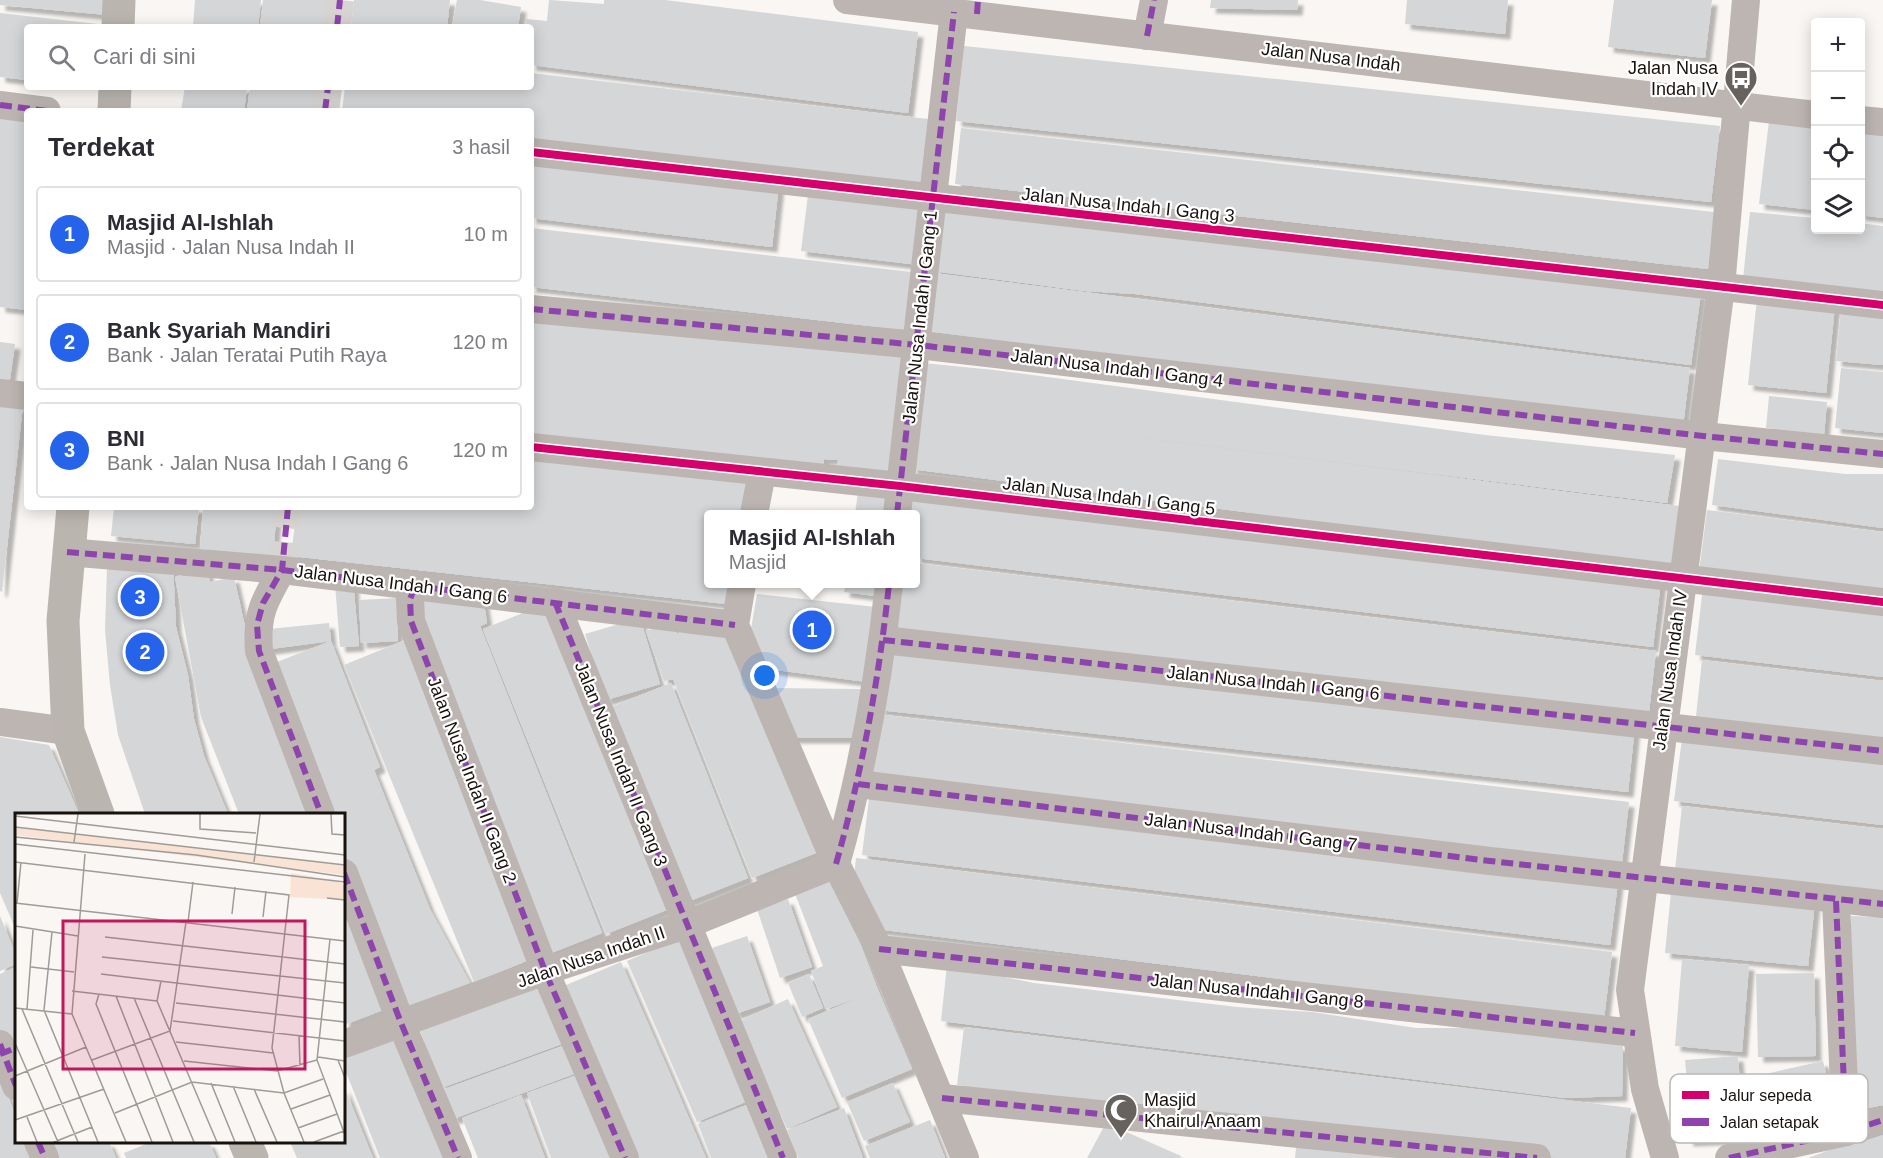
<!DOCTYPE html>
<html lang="id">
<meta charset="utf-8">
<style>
:root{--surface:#fff;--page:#f2f2f3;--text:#2b2b33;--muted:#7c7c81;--line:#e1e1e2;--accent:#2563eb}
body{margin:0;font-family:Helvetica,sans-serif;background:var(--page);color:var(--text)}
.controls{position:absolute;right:18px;top:18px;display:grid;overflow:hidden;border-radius:6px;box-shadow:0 3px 15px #0003}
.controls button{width:54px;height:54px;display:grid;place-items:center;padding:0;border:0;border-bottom:2px solid var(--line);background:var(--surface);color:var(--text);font:30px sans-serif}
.you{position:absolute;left:765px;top:676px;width:21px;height:21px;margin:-15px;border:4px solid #fff;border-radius:50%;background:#1a73e8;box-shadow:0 0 0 9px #1a73e833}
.badge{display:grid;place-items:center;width:39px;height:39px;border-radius:50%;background:var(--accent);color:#fff;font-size:20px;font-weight:700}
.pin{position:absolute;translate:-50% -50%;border:3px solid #fff;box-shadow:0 2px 6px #0006}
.popup{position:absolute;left:704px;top:510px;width:216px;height:78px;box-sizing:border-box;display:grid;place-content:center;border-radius:6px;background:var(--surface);filter:drop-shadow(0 2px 4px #0005);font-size:20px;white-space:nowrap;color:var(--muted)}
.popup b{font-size:22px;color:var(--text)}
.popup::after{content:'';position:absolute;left:50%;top:100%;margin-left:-12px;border:12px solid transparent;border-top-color:var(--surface)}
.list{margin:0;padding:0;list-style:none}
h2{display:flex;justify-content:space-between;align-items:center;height:78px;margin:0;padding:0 24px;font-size:26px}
h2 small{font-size:20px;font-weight:400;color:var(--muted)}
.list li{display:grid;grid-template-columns:39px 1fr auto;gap:18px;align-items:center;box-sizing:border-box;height:96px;margin:0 12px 12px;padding:0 12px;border:2px solid var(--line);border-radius:6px}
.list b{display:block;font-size:22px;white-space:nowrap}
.list p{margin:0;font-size:20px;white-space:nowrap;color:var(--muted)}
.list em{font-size:20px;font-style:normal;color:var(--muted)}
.icon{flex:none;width:33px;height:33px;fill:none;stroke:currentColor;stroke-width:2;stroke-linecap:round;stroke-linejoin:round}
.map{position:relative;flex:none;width:1883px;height:1158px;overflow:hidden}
.search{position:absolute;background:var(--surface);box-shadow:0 3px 15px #0003;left:24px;top:24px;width:510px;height:66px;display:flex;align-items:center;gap:15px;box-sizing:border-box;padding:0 21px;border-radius:6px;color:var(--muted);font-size:22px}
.panel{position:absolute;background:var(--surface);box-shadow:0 3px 15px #0003;left:24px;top:108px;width:510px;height:402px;border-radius:6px}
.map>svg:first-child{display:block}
.building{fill:#d4d6d8;filter:url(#shadow)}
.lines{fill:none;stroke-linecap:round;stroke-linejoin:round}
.street-tunnel{stroke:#d7d4d1;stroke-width:28;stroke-dasharray:28 14;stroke-linecap:butt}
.street{stroke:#bcb5b1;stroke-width:28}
.secondary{stroke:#bbb5af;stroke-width:33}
.quiet{stroke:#8e44ad;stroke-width:6;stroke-dasharray:12 6;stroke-linecap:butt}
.cycleway-casing{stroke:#fff;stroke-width:11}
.cycleway{stroke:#d6006c;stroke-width:8}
.labels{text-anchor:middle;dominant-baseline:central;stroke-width:4.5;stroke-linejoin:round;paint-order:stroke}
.street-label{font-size:18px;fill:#18120e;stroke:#fff}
.poi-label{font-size:18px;fill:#18120e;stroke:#fff;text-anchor:end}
.inset-road{fill:none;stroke:#9f9b97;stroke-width:1.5}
.view{fill:#c2185b;fill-opacity:0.15;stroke:#c2185b;stroke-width:3}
.inset-edge{fill:none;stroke:#18120e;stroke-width:3}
.key{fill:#fff;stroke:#bab8b7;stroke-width:1.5}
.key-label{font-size:16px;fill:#18120e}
</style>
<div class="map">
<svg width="1883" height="1158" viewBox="0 0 1883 1158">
<defs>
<filter id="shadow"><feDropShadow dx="5.5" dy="5.5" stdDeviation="1.5" flood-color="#0004"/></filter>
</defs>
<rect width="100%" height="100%" fill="#f9f6f3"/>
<g class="building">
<polygon points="0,0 108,0 107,15 0,5"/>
<polygon points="195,0 261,0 258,27 193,27"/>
<polygon points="263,0 334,0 331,27 260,27"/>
<polygon points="354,0 450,0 447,27 351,27"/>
<polygon points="457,0 480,0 521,7 518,27 452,27"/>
<polygon points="549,0 604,4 604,0 665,0 918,32 908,113 531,65 531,27 526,27 526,19 547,21"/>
<polygon points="1211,0 1298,0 1297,10 1210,8"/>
<polygon points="1407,0 1508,0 1505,34 1405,24"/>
<polygon points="1614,0 1712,0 1705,58 1608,47"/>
<polygon points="0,13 107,25 106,27 27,27 27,80 0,77"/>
<polygon points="964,46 1720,126 1711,202 956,121"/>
<polygon points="531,73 937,120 930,185 531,139 531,111 342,111 345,87 531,87"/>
<polygon points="185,87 247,87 244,111 181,111"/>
<polygon points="250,87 322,87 319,111 247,111"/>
<polygon points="0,110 27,114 27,310 0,307"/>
<polygon points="1769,121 1815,126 1815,210 1759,204"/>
<polygon points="961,128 1714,212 1708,269 955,184"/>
<polygon points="1860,131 1883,134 1883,218 1860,215"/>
<polygon points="531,155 779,184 772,247 531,218"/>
<polygon points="809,187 927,202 919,265 801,251"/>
<polygon points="943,199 1701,293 1691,365 1135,294 1085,291 933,271"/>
<polygon points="1750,212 1815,218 1815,230 1860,230 1860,223 1883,226 1883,294 1743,279"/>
<polygon points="531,228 920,273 913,331 531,287"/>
<polygon points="933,273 1690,368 1683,426 926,331"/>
<polygon points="1757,298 1835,306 1826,393 1748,385"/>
<polygon points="1841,308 1883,312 1883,365 1836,361"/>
<polygon points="531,317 912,353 892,481 837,476 838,460 824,459 822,472 531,439"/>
<polygon points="0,342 15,344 9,386 0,385"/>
<polygon points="923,363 994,370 1485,435 1675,455 1667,503 951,414 1679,506 1671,567 911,469"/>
<polygon points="1841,368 1883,372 1883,433 1835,428"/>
<polygon points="1769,396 1827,402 1824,434 1766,428"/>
<polygon points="0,402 23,405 2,592 0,591"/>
<polygon points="531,453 749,477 745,514 708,514 708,584 737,584 735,605 291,556 297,507 531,507"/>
<polygon points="1718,459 1845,474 1883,474 1883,528 1712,505"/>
<polygon points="858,492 896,497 894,514 855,514"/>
<polygon points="910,492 1661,582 1653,647 916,558 916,514 907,514"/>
<polygon points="114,507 199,507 195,544 111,536"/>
<polygon points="203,507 277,508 273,555 200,549"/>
<polygon points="1707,510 1883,532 1883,597 1699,572"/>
<polygon points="916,563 1656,651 1648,721 891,631 897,584 916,584"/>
<polygon points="173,564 176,627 188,675 194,719 204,756 228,814 145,814 118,735 110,685 105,630 107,568"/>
<polygon points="207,569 210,582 234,577 244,622 314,814 239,814 201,717 175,577"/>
<polygon points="353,582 359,646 340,647 335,584"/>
<polygon points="846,584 884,584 883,597 844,592"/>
<polygon points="1703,587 1883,607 1883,677 1695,655"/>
<polygon points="417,590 483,597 487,623 480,626 602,933 546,955 413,621"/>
<polygon points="757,594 876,607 867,682 753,667 747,652"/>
<polygon points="397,598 398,641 361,643 359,600"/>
<polygon points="545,604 669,909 606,934 483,629"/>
<polygon points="640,618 660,684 606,700 585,634"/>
<polygon points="672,622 677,634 703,623 731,628 821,851 752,878 673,679 664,681 646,631"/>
<polygon points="329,623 331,641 380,767 374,770 430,909 470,983 405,1008 344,855 344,814 329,814 269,665 331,641 263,650 269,629"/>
<polygon points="405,640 534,958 474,982 344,665"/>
<polygon points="886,645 1635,726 1628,792 879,710"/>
<polygon points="1702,660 1883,681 1883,747 1695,726"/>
<polygon points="671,683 748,878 682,904 606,709"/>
<polygon points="768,688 861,689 860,738 789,738"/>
<polygon points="876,714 1629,802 1621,871 868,782"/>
<polygon points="0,737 49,745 79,814 16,814 16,930 0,893"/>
<polygon points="1682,739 1883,756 1883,825 1674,801"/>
<polygon points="870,791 1618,882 1610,945 862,855"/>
<polygon points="1682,806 1883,829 1883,894 1675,870"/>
<polygon points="856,858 1612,952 1604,1019 876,929 854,877"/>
<polygon points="834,875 878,990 912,1069 842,1098 808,1019 863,996 826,1009 811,971 823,966 794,891"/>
<polygon points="344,891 388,1008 344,1025"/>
<polygon points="1671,892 1815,902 1808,966 1665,953"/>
<polygon points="788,899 812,967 780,978 757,909"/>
<polygon points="0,916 16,955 16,964 0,971"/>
<polygon points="1851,916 1883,917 1883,1105 1848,1112"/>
<polygon points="685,936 755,1098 697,1122 627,961"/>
<polygon points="747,936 770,1002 735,1014 712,948"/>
<polygon points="1682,959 1749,965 1742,1052 1675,1046"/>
<polygon points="621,962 668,1069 706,1158 631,1158 559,988"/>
<polygon points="947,965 1034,983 1237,1007 1312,1012 1416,1028 1461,1028 1578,1037 1623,1046 1622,1096 1565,1098 941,1021"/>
<polygon points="16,967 16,1041 4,1046 0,1037 0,974"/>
<polygon points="1814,973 1816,1056 1758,1057 1756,974"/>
<polygon points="809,974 823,1008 802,1017 788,983"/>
<polygon points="544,980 567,1042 441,1088 418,1025"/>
<polygon points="788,999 837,1107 787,1129 739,1021"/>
<polygon points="964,1027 1631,1108 1625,1158 1557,1158 957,1085"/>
<polygon points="392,1036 445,1158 380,1158 344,1067 344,1057"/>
<polygon points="568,1044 579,1072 453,1119 442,1090"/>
<polygon points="1738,1056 1741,1098 1689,1101 1685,1060"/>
<polygon points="1823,1061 1837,1121 1766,1137 1752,1077"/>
<polygon points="580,1074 612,1158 551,1158 527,1093"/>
<polygon points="0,1075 16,1117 16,1142 27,1142 33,1158 0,1158"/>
<polygon points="893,1083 910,1122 864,1141 847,1102"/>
<polygon points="344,1086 373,1158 297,1158 290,1142 344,1142"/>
<polygon points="521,1095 545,1158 478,1158 462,1118"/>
<polygon points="1751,1100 1754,1138 1688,1141 1686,1103"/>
<polygon points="749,1104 771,1158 711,1158 698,1124"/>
<polygon points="844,1108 863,1158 798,1158 787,1130"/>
<polygon points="930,1120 945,1158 870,1158 865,1146"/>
<polygon points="1106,1123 1181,1156 1180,1158 1087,1158"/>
<polygon points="1883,1130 1883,1158 1808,1158"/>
<polygon points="1297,1139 1449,1158 1295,1158"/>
<polygon points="44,1142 109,1142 116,1158 50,1158"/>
<polygon points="151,1142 209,1142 216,1158 126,1158 124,1153"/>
</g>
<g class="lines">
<g class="street-tunnel">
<polyline points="337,27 340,0"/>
<polyline points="325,111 328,87"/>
<polyline points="282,570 288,507"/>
</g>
<g class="street">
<polyline points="847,0 1816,115"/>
<polyline points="1147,36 1154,0"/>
<polyline points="0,105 47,111"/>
<polyline points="1860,120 1883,122"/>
<polyline points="531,152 1883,305"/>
<polyline points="531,309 918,345 1703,436 1883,454"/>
<polyline points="0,393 27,396"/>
<polyline points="531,447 900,486 1883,602"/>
<polyline points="754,514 762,473"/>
<polyline points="897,514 954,12"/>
<polyline points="67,552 282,570 735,625"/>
<path d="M282 570C264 601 256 615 259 651L321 814"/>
<polyline points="742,584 735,625 836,864 879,949 965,1158"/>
<polyline points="415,587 410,599 411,621 545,971 625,1158"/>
<polyline points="555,602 783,1158"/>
<polyline points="883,640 1883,751"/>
<polyline points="0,722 68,731"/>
<polyline points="858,784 1490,861 1883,904"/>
<polyline points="344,873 401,1023 458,1158"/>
<polyline points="1836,901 1846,1132"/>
<polyline points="879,949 1635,1033"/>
<polyline points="0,1044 16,1086"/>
<path d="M344 1044 545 971 686 925 836 864C862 772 879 679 889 584"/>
<polyline points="942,1098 1537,1158"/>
<polyline points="38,1142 45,1158"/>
<polyline points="1665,1158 1645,1089 1630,990 1721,287 1746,0"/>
<polyline points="1729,1158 1846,1132 1883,1120"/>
</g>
<g class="secondary">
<polyline points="118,27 119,0"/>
<polyline points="114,111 115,87"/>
<polyline points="73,507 63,621 68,731 98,814"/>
<polyline points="245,1142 252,1158"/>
</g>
<g class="quiet">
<polyline points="977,14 978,0"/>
<polyline points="337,27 340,0"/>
<polyline points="1147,36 1154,0"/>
<polyline points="0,105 47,111"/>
<polyline points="325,111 328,87"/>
<polyline points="531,309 918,345 1703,436 1883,454"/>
<polyline points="288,507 282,570 263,603 257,625 259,651 321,814"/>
<polyline points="897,514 954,12"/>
<polyline points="67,552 282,570 735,625"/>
<polyline points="415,587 410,599 411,621 545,971 625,1158"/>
<polyline points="555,602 783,1158"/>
<polyline points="883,640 1883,751"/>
<polyline points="858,784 1490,861 1883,904"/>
<path d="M836 864C862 772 879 679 889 584"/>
<polyline points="344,873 401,1023 458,1158"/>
<polyline points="1836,901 1846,1132"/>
<polyline points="879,949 1635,1033"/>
<polyline points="0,1044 16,1086"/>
<polyline points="0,1054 16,1048"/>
<polyline points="942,1098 1537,1158"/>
<polyline points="38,1142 45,1158"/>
<polyline points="1729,1158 1846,1132 1883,1120"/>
</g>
<g class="cycleway-casing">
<g id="cycleway">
<polyline points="531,152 1883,305"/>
<polyline points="531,447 900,486 1883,602"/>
</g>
</g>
<use href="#cycleway" class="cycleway"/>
</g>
<defs>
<g id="bus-pin" transform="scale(1.725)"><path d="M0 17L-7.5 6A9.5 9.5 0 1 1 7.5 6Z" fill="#67625e" stroke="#fff"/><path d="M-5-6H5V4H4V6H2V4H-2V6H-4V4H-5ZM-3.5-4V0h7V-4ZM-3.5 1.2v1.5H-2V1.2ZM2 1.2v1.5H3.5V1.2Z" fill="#fff"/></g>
<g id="mosque-pin" transform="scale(1.725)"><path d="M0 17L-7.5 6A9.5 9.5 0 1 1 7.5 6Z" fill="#67625e" stroke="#fff"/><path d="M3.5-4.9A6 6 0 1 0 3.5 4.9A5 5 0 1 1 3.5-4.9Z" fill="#fff"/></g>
</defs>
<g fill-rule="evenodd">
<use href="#bus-pin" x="1741" y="78"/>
<use href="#mosque-pin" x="1121" y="1110"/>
</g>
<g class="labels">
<g class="street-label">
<text transform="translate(1331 57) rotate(7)">Jalan Nusa Indah</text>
<text transform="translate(1128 205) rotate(6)">Jalan Nusa Indah I Gang 3</text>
<text transform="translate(920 317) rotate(-84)">Jalan Nusa Indah I Gang 1</text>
<text transform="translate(1117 368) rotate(7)">Jalan Nusa Indah I Gang 4</text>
<text transform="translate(1109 496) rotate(7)">Jalan Nusa Indah I Gang 5</text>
<text transform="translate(401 584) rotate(7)">Jalan Nusa Indah I Gang 6</text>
<text transform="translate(1670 670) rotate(-82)">Jalan Nusa Indah IV</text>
<text transform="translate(1273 683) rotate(6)">Jalan Nusa Indah I Gang 6</text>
<text transform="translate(621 764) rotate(68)">Jalan Nusa Indah II Gang 3</text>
<text transform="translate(472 780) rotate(69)">Jalan Nusa Indah II Gang 2</text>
<text transform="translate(1251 832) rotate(7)">Jalan Nusa Indah I Gang 7</text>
<text transform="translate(591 957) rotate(-19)">Jalan Nusa Indah II</text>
<text transform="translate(1257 991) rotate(6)">Jalan Nusa Indah I Gang 8</text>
</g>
<g class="poi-label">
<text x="1718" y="68">Jalan Nusa<tspan x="1718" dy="21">Indah IV</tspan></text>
<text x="1144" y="1100" text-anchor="start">Masjid<tspan x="1144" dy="21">Khairul Anaam</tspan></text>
</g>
</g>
<g transform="translate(15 813)">
<rect width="330" height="330" fill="#f9f6f3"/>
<path d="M0 14 330 52V62L0 22ZM276 60 322 68 330 73V87L275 84Z" fill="#f9e3d5"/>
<path class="inset-road" d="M185 1V16L241 20M316 1 317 21 330 22M0 3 330 42M0 14 330 52M0 24 181 42 330 64M59 29 63 1M0 31 330 69M70 41 57 201 111 329M0 49 274 82 257 235 269 280 289 329M239 49 245 1M312 85 330 87M0 90 330 128M2 90 6 49M217 101 220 74M248 104 251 78M173 109 178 69M0 113 63 123M37 119 29 197 83 329M90 124 330 151M315 126 302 247 330 322M87 144 330 170M16 154 59 159M86 161 330 190M146 168 142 188 202 329M57 178 142 188M84 181 81 191 137 329M101 183 158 329M119 185 179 329M161 190 330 209M0 195 57 201M7 196 63 329M12 196 18 117M158 208 330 228M284 223 285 253M161 229 258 240M0 230 43 329M303 244 330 248M77 247 155 218 171 109M323 247 330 265M169 248 262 258 302 247M0 263 71 234M196 270 220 329M218 273 241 329M239 276 262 329M276 296 315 282M100 300 177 269 269 280 308 266M12 304 22 329M0 307 89 276M283 315 322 301M39 329 77 314M299 329 329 318"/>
<path class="view" d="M48 108H290V256H48Z"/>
<rect width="330" height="330" class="inset-edge"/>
</g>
<rect x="1670" y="1074" width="198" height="69" rx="9" class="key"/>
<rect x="1682" y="1091" width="27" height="8" fill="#d6006c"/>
<rect x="1682" y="1118" width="27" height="8" fill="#8e44ad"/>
<g class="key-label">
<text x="1720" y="1101">Jalur sepeda</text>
<text x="1720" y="1128">Jalan setapak</text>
</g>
</svg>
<div class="controls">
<button>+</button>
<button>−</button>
<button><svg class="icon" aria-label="locate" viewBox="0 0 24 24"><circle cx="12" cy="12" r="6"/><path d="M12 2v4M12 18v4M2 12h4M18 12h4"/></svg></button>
<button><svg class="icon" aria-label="layers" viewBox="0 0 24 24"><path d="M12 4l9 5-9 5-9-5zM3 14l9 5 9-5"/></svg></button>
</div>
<div class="you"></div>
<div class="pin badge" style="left:812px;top:630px">1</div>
<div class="popup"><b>Masjid Al-Ishlah</b>Masjid</div>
<div class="pin badge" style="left:145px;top:652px">2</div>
<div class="pin badge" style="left:140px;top:597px">3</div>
<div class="search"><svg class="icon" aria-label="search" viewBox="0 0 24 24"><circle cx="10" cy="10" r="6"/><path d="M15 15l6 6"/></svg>Cari di sini</div>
<section class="panel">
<h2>Terdekat<small>3 hasil</small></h2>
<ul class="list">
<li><span class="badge">1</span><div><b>Masjid Al-Ishlah</b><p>Masjid · Jalan Nusa Indah II</p></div><em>10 m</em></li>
<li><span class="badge">2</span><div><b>Bank Syariah Mandiri</b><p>Bank · Jalan Teratai Putih Raya</p></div><em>120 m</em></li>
<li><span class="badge">3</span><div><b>BNI</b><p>Bank · Jalan Nusa Indah I Gang 6</p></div><em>120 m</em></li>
</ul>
</section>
</div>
